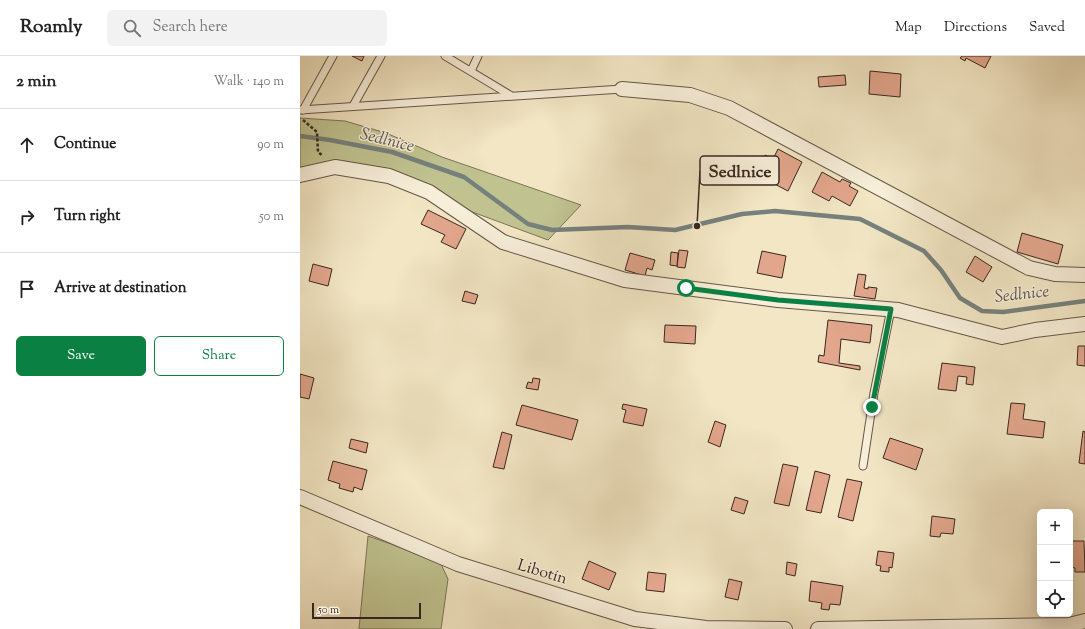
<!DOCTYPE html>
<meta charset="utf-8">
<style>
:root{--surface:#fff;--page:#f2f2f2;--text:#222;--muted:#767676;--line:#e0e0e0;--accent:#0b8043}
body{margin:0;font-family:"Sorts Mill Goudy",serif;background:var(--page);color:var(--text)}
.controls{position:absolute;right:12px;bottom:12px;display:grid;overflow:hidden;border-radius:6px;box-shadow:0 4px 16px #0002}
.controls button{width:36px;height:36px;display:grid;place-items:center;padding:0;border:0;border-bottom:1px solid var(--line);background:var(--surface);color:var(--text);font:20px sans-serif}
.scale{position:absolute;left:12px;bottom:10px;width:109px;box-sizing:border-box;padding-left:4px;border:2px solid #39271f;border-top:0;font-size:11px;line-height:14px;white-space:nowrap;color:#39271f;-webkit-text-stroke:3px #f7efd9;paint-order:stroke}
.stop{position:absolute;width:12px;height:12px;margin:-9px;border:3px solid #0b8043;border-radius:50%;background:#fff}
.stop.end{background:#0b8043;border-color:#fff;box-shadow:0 1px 4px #0008}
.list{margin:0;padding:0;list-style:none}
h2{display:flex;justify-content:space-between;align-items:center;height:52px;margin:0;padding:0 16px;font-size:17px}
h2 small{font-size:13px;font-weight:400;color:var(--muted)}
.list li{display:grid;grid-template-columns:26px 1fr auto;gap:12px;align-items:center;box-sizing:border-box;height:72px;padding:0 16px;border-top:1px solid var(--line)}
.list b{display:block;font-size:15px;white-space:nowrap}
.list em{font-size:13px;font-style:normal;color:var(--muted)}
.actions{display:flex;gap:8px;padding:12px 16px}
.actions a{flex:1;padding:9px 0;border:1px solid var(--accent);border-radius:6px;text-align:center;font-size:14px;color:var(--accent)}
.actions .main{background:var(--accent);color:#fff}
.icon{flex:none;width:22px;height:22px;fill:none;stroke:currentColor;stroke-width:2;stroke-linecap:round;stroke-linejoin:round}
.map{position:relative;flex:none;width:785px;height:573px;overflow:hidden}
header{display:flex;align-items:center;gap:24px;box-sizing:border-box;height:56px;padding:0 20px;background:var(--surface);border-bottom:1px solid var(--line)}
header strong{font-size:19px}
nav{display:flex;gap:22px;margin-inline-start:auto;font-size:14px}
.search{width:280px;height:36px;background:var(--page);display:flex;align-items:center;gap:10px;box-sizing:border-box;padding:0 14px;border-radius:6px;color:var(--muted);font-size:15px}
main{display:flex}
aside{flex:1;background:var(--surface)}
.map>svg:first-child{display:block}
.green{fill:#c0c390;stroke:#7c7558}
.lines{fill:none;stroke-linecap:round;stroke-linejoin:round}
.stream{stroke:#76817e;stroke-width:4.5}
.building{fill:#e2a68c;stroke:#39271f}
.service-casing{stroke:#675748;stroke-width:9}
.minor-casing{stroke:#675748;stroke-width:16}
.path{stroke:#39271f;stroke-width:2.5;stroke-dasharray:3 2;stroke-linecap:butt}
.service{stroke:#f7efd9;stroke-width:7}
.minor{stroke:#f7efd9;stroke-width:14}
.route{stroke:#0b8043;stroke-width:5}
.labels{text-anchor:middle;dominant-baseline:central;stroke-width:3;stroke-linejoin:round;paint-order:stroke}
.street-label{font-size:16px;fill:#39271f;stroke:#f7efd9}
.water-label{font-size:17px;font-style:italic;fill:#58544e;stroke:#f7efd9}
.leader{fill:none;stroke:#39271f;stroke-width:1.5}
.callout-dot{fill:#39271f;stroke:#f7efd9;stroke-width:1.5}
.callout{fill:#f7efd9;stroke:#39271f;stroke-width:1.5}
.callout-label{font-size:17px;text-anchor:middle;font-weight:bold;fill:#39271f}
</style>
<header>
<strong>Roamly</strong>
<div class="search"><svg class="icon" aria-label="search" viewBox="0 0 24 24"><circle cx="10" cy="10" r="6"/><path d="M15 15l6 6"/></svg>Search here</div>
<nav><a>Map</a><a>Directions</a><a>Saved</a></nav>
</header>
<main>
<aside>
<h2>2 min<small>Walk · 140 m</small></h2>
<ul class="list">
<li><svg class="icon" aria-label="ahead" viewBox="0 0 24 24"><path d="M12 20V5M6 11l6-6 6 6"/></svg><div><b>Continue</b></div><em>90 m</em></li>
<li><svg class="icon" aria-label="right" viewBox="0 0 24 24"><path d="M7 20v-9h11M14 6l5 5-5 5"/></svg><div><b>Turn right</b></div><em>50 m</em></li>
<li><svg class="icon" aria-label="arrive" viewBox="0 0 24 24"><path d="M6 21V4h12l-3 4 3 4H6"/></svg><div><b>Arrive at destination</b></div></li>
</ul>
<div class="actions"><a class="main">Save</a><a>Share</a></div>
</aside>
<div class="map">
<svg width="785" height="573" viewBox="0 0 785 573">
<rect width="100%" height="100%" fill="#f2e6c4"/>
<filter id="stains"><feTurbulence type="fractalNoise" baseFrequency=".005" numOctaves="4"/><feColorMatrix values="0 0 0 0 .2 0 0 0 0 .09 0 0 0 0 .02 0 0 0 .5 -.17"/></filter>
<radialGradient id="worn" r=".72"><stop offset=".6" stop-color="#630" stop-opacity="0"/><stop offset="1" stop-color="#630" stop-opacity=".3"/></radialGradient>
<g class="green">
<polygon points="0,62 45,65 86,77 142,101 281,149 248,184 94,127 0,111"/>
<polygon points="68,480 91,488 141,508 148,523 141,573 59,573"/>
</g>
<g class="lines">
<polyline class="stream" points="0,80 30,84 92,96 164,121 228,168 252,174 328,171 375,174 442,158 475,155 560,163 624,195 641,214 660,242 682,255 703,256 785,245"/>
</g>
<g class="building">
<polygon points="52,0 64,0 62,5"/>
<polygon points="662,0 691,0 685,12 666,2 665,5 660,2"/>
<polygon points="570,15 601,18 600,41 569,38"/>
<polygon points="545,19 546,29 519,31 518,21"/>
<polygon points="478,93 502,106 488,135 463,122 466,115 459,112 465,99 473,103"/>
<polygon points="522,116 540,126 542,123 551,127 549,130 558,135 550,150 532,140 529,145 512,136"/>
<polygon points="128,154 166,173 156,193 141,186 145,179 121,168"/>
<polygon points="722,177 763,189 758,208 717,196"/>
<polygon points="379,194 388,195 385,212 377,211"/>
<polygon points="462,195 486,200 482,222 457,217"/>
<polygon points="371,196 378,197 377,210 370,209"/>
<polygon points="330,197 355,204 352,214 347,212 345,220 325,214"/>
<polygon points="675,200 692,211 683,226 666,216"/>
<polygon points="13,208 32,213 28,230 9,225"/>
<polygon points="558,218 566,219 564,232 568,233 568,231 577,232 575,243 554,240"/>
<polygon points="165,235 178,239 175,248 162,245"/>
<polygon points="528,264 572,269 570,287 541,283 539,307 560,310 560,314 518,306 519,299 524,300"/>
<polygon points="365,269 396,270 395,288 364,286"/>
<polygon points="778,290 785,290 785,310 777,309"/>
<polygon points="642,307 675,311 673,329 666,328 667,321 658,320 656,335 638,333"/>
<polygon points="0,318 14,322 9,343 0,341"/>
<polygon points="233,322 240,323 238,334 226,332 228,326 232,327"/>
<polygon points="711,347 725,348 723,363 745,366 743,382 707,378"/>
<polygon points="323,348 347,353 343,370 323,366 326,354 322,353"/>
<polygon points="222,349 278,364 272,384 216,369"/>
<polygon points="415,365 426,369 420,391 408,386"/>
<polygon points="783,375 785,376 785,408 779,407"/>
<polygon points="202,376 212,379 204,413 193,411"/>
<polygon points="590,382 623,393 616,414 583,402"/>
<polygon points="51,383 68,387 66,397 49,392"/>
<polygon points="33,405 67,414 62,434 54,431 53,436 39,432 40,428 28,424"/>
<polygon points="483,408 498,411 489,450 474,447"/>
<polygon points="515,415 530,419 521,457 506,454"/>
<polygon points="547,423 562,426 553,465 538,461"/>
<polygon points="435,441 448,445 444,458 431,454"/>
<polygon points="632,460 655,463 653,478 641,477 640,481 630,480"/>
<polygon points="770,485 784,485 785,516 775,516 775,512 770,511"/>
<polygon points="578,495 594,497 592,512 589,511 589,516 580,515 581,510 576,509"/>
<polygon points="289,505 316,517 309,534 282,523"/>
<polygon points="487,506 497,508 495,520 486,518"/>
<polygon points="348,516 366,518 364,536 346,534"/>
<polygon points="429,523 442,526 438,544 425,541"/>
<polygon points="511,525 543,530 540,549 530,548 529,554 521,553 522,547 509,545"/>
</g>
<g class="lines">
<g class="service-casing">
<g id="service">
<polyline points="145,0 210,39"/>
<polyline points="171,15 178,0"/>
<polyline points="53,50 81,0"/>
<polyline points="0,54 322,33"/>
<polyline points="3,54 33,0"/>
<polyline points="563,410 574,337 591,253"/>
</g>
</g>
<g class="minor-casing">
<g id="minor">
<polyline points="322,33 390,39 429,52 729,212 755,218 785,219"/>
<polyline points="0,119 35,111 89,120 129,136 203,186 325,224 478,244 598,254 702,281 735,274 785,268"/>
<polyline points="0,441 158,508 335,563 406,572 485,573"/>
<polyline points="518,573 769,569 785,565"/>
</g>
</g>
<polyline class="path" points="3,64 17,76 18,96 23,100"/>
<use href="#service" class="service"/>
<use href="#minor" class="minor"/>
</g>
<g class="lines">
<polyline class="route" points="386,232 478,244 591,253 572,351"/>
</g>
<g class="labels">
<g class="street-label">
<text transform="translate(242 517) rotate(17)">Libotín</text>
</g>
<g class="water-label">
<text transform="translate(87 85) rotate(14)">Sedlnice</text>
<text transform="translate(722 239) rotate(-6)">Sedlnice</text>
</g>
</g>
<path class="leader" d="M397 170L400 115"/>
<circle class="callout-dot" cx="397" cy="170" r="4"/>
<rect class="callout" x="400" y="100" width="79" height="29" rx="4"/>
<g class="callout-label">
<text x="440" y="121">Sedlnice</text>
</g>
<rect width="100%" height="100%" filter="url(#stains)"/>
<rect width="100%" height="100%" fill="url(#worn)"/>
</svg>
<div class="controls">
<button>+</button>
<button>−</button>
<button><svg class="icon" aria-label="locate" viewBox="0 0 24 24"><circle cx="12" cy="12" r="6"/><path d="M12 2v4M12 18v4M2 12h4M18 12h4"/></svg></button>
</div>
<div class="scale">50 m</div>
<div class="stop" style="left:386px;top:232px"></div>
<div class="stop end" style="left:572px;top:351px"></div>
</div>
</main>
